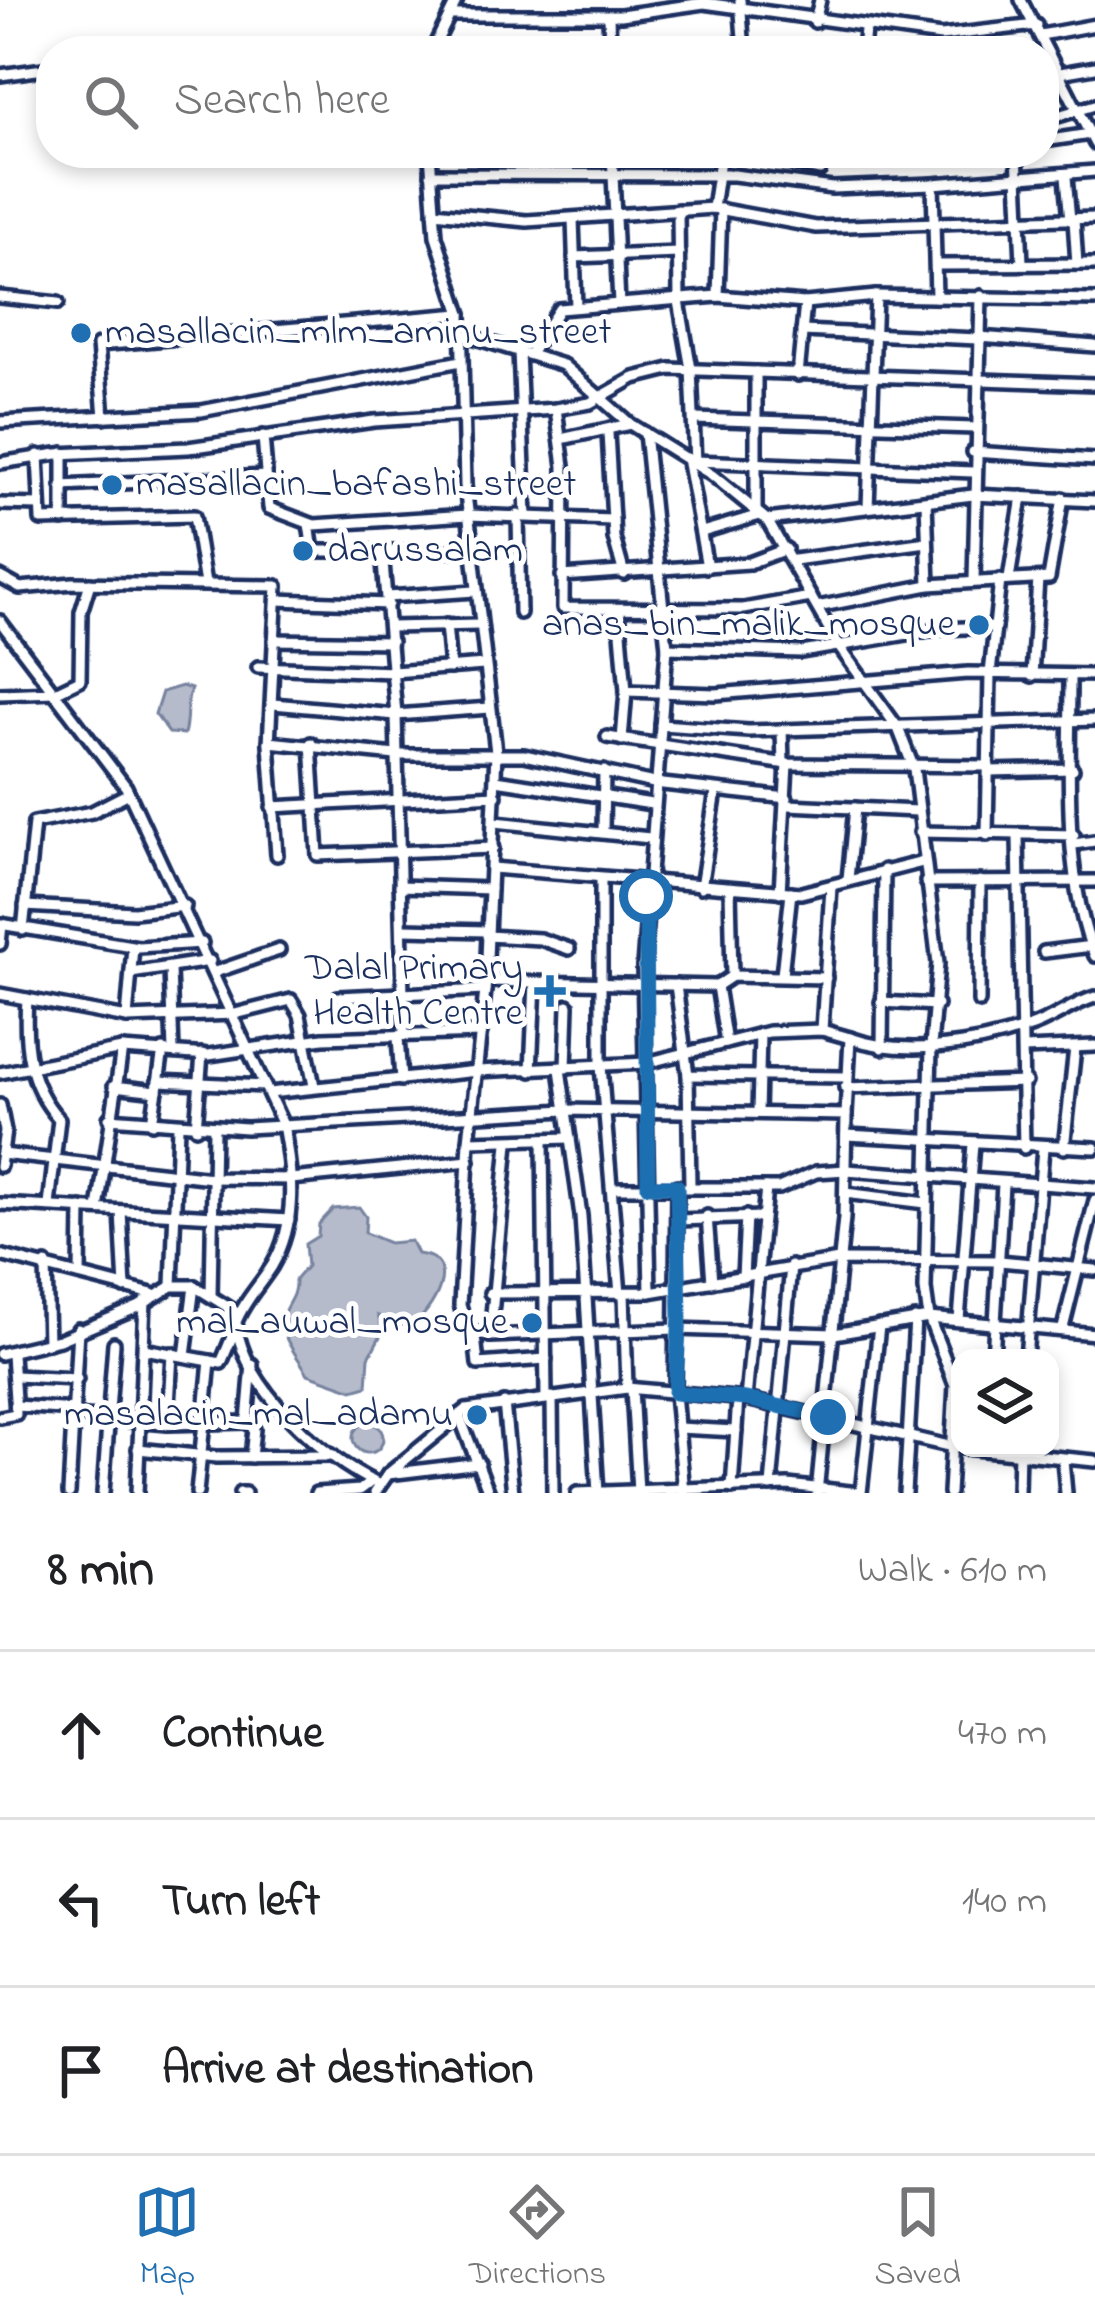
<!DOCTYPE html>
<meta charset="utf-8">
<style>
:root{--surface:#fff;--page:#f6f6f6;--text:#202124;--muted:#757577;--line:#e0e0e0;--accent:#1f6fb2}
body{margin:0;font-family:"Indie Flower",sans-serif;background:var(--page);color:var(--text)}
.controls{position:absolute;right:36px;bottom:36px;display:grid;overflow:hidden;border-radius:24px;box-shadow:0 6px 18px #0003}
.controls button{width:108px;height:108px;display:grid;place-items:center;padding:0;border:0;border-bottom:3px solid var(--line);background:var(--surface);color:var(--text);font:60px sans-serif}
.stop{position:absolute;width:36px;height:36px;margin:-27px;border:9px solid #1f6fb2;border-radius:50%;background:#fff}
.stop.end{background:#1f6fb2;border-color:#fff;box-shadow:0 3px 12px #0008}
.list{margin:0;padding:0;list-style:none}
h2{display:flex;justify-content:space-between;align-items:center;height:156px;margin:0;padding:0 48px;font-size:51px}
h2 small{font-size:39px;font-weight:400;color:var(--muted)}
.list li{display:grid;grid-template-columns:78px 1fr auto;gap:36px;align-items:center;box-sizing:border-box;height:168px;padding:0 48px;border-top:3px solid var(--line)}
.list b{display:block;font-size:45px;white-space:nowrap}
.list em{font-size:39px;font-style:normal;color:var(--muted)}
.icon{flex:none;width:66px;height:66px;fill:none;stroke:currentColor;stroke-width:2;stroke-linecap:round;stroke-linejoin:round}
.map{position:relative;flex:none;width:1095px;height:1493px;overflow:hidden}
.search{position:absolute;background:var(--surface);box-shadow:0 6px 18px #0003;left:36px;right:36px;top:36px;height:132px;display:flex;align-items:center;gap:30px;box-sizing:border-box;padding:0 42px;border-radius:48px;color:var(--muted);font-size:45px}
.sheet{height:660px;background:var(--surface)}
nav{display:flex;justify-content:space-around;align-items:center;box-sizing:border-box;height:168px;border-top:3px solid var(--line);background:var(--surface);font-size:33px;color:var(--muted)}
nav a{display:grid;justify-items:center;gap:6px}
nav .on{color:var(--accent)}
.map>svg:first-child{display:block}
.water{fill:#b5bbca;stroke:#77839f;stroke-width:3}
.lines{fill:none;stroke-linecap:round;stroke-linejoin:round}
.minor-casing{stroke:#1b2f5e;stroke-width:18}
.minor{stroke:#fff;stroke-width:9}
.route{stroke:#1f6fb2;stroke-width:15}
.poi-dot{fill:#1f6fb2;stroke:#fff;stroke-width:4.5}
.labels{text-anchor:middle;dominant-baseline:central;stroke-width:10;stroke-linejoin:round;paint-order:stroke}
.poi-label{font-size:39px;fill:#1b2f5e;stroke:#fff;text-anchor:end}
</style>
<div class="map">
<svg width="1095" height="1493" viewBox="0 0 1095 1493">
<rect width="100%" height="100%" fill="#fff"/>
<filter id="ink" filterUnits="userSpaceOnUse"><feTurbulence type="fractalNoise" baseFrequency=".00833" numOctaves="2"/><feDisplacementMap in="SourceGraphic" scale="24" xChannelSelector="R" yChannelSelector="G"/><feConvolveMatrix kernelMatrix="1 2 1 2 8 2 1 2 1" color-interpolation-filters="sRGB"/></filter>
<g filter="url(#ink)">
<g class="water">
<path d="M182 686 191 689C184 706 189 716 184 734L169 733 155 714 162 692Z"/>
<path d="M359 1207 366 1217 365 1233 389 1243 411 1241 417 1254C465 1258 432 1312 410 1328L378 1316 383 1331 369 1357 367 1386 353 1390 308 1374C300 1360 279 1335 282 1318 286 1303 296 1298 295 1280L307 1266 305 1244 318 1236 319 1224 333 1209Z"/>
<circle cx="368" cy="1438" r="15"/>
</g>
<g class="lines">
<g class="minor-casing">
<g id="minor">
<polyline points="740,0 744,51"/>
<polyline points="1021,0 1095,144"/>
<polyline points="454,15 621,15 704,3 941,36 1036,25"/>
<polyline points="609,15 610,51"/>
<polyline points="815,22 820,0"/>
<polyline points="1041,35 1095,25"/>
<polyline points="432,51 457,0"/>
<polyline points="667,51 674,51"/>
<polyline points="863,51 865,29"/>
<polyline points="1060,73 1095,67"/>
<polyline points="0,75 51,68"/>
<polyline points="1044,120 1095,105"/>
<polyline points="1044,141 1090,134"/>
<polyline points="430,153 436,236 461,314 465,485 496,752 486,981 469,1141 460,1305 467,1329 490,1336 676,1329 834,1334 929,1318 1095,1334"/>
<polyline points="612,153 619,304"/>
<polyline points="740,153 820,170 825,153"/>
<polyline points="1017,153 1022,263"/>
<polyline points="431,174 734,175 832,188 933,184"/>
<polyline points="1066,177 1070,220"/>
<polyline points="713,208 721,153"/>
<polyline points="678,210 679,301 691,369 695,463"/>
<polyline points="434,212 527,221 713,208 816,227 1095,218"/>
<polyline points="573,219 576,307"/>
<polyline points="1074,220 1077,264"/>
<polyline points="574,257 679,253"/>
<polyline points="937,265 1095,264"/>
<polyline points="718,296 721,209"/>
<polyline points="0,297 58,303"/>
<polyline points="936,297 933,184 1095,171"/>
<polyline points="802,331 978,339"/>
<polyline points="462,334 563,365 630,424 712,475 767,520 840,648 898,728 914,769 938,963 931,1047 925,1289 929,1318 955,1385 949,1493"/>
<polyline points="979,337 1095,346"/>
<polyline points="519,351 526,515"/>
<polyline points="530,354 559,309 718,296 805,303 876,296 1095,300"/>
<polyline points="798,375 805,303"/>
<polyline points="556,409 564,466 563,608 743,609 811,597"/>
<polyline points="104,417 98,345 461,314"/>
<polyline points="694,419 974,428"/>
<polyline points="0,422 201,411 461,361"/>
<polyline points="608,433 614,538 624,574"/>
<polyline points="645,433 667,648 643,967 650,1292"/>
<polyline points="263,436 269,508 314,525 468,515 613,520"/>
<polyline points="561,439 630,424"/>
<polyline points="973,452 1095,460"/>
<polyline points="63,453 63,520"/>
<polyline points="38,455 41,520 194,516 205,584"/>
<polyline points="687,458 707,567"/>
<polyline points="695,461 973,472"/>
<polyline points="0,463 57,454 188,448 374,421 556,409 590,403 634,378 670,369 1095,384"/>
<polyline points="62,486 266,476"/>
<polyline points="926,501 929,585"/>
<polyline points="0,504 39,505"/>
<polyline points="868,507 876,296"/>
<polyline points="756,510 756,372"/>
<polyline points="518,515 520,613"/>
<polyline points="767,520 973,495 1095,501"/>
<polyline points="309,524 313,551 471,551"/>
<polyline points="702,532 760,515"/>
<polyline points="382,551 396,715 404,1035"/>
<polyline points="794,560 927,542"/>
<polyline points="562,576 749,563 786,549"/>
<polyline points="0,577 20,588 73,583 277,586 269,744 277,855"/>
<polyline points="1009,579 1022,497"/>
<polyline points="974,580 981,296"/>
<polyline points="387,597 475,591"/>
<polyline points="277,600 388,604"/>
<polyline points="817,607 929,585 1049,578 1063,498"/>
<polyline points="619,609 626,691 622,740"/>
<path d="M0 621 126 787 283 1125C292 1172 298 1222 272 1266 260 1285 244 1301 236 1322 243 1387 322 1458 378 1484"/>
<polyline points="446,625 450,668"/>
<polyline points="390,627 479,625"/>
<polyline points="274,640 391,642"/>
<polyline points="667,648 802,652 937,629 995,627"/>
<polyline points="258,667 393,672 484,665"/>
<polyline points="1032,676 1038,579"/>
<path d="M1070 676C1070 762 1062 878 1095 956"/>
<polyline points="626,691 716,694 968,673 1095,675"/>
<polyline points="0,694 55,692 80,680 81,612 90,583"/>
<polyline points="273,704 396,715 490,708"/>
<polyline points="661,725 749,731 1095,720"/>
<polyline points="782,730 783,763"/>
<polyline points="607,737 787,764 989,766"/>
<polyline points="269,742 396,755 524,755 654,783 787,798"/>
<polyline points="311,743 318,855 493,848"/>
<polyline points="989,771 1073,769"/>
<polyline points="496,780 652,804"/>
<polyline points="788,805 917,811"/>
<polyline points="272,807 496,795"/>
<polyline points="495,822 650,838"/>
<polyline points="603,832 604,771"/>
<polyline points="920,832 1074,835"/>
<polyline points="987,835 990,674 1000,580"/>
<polyline points="1018,837 1024,1148"/>
<polyline points="1074,844 1095,841"/>
<polyline points="492,868 801,893 923,862"/>
<polyline points="601,878 601,1066 620,1294"/>
<polyline points="848,879 855,808"/>
<polyline points="926,882 1095,881"/>
<polyline points="400,886 490,889"/>
<polyline points="701,887 716,791"/>
<polyline points="730,889 732,976"/>
<polyline points="780,892 787,764"/>
<polyline points="25,906 134,912 185,906"/>
<polyline points="0,924 138,947 202,943"/>
<polyline points="404,929 487,931"/>
<polyline points="23,930 34,823 92,812 129,793"/>
<polyline points="487,936 540,939 569,949"/>
<polyline points="0,944 2,924"/>
<polyline points="1044,952 1092,946"/>
<polyline points="170,969 173,1051"/>
<polyline points="215,972 279,950"/>
<polyline points="131,973 210,961"/>
<polyline points="782,975 791,892"/>
<polyline points="486,981 717,986 732,976 826,978"/>
<polyline points="676,985 688,1075 846,1077"/>
<polyline points="717,986 726,1043"/>
<polyline points="0,994 127,1018 235,1014 291,1000 300,1015 314,1086"/>
<polyline points="338,997 485,990"/>
<path d="M27 999C24 1044 28 1085 59 1119L49 1205"/>
<polyline points="881,1002 937,1005"/>
<polyline points="979,1002 980,881"/>
<polyline points="127,1018 133,947"/>
<polyline points="822,1030 831,887"/>
<polyline points="398,1037 401,1080"/>
<polyline points="882,1048 884,870"/>
<polyline points="1024,1049 1095,1046"/>
<polyline points="566,1068 568,1005"/>
<polyline points="560,1069 581,1216 598,1493"/>
<polyline points="531,1071 535,983"/>
<polyline points="0,1073 122,1049 209,1055 323,1038 481,1033"/>
<polyline points="688,1075 690,1185"/>
<polyline points="158,1081 265,1086"/>
<polyline points="114,1086 157,1091"/>
<polyline points="845,1088 1026,1082"/>
<polyline points="269,1093 477,1071 646,1063 769,1032 822,1030 850,1038"/>
<polyline points="0,1105 5,1131 0,1166"/>
<polyline points="758,1113 760,1034"/>
<path d="M109 1118 246 1128 566 1110 846 1115 850 1038C903 1057 973 1046 1027 1028 1051 1021 1071 1004 1095 997"/>
<polyline points="152,1123 163,1050"/>
<polyline points="196,1128 202,1054"/>
<polyline points="846,1135 1095,1148"/>
<polyline points="543,1139 546,1398"/>
<polyline points="469,1141 570,1138"/>
<polyline points="1064,1148 1075,1048"/>
<polyline points="2,1154 212,1178 291,1179 469,1161"/>
<polyline points="677,1186 675,1393 684,1493"/>
<polyline points="613,1188 779,1188 816,1172 846,1170 1095,1188"/>
<polyline points="845,1193 926,1203"/>
<polyline points="0,1204 289,1220"/>
<polyline points="98,1209 122,1049"/>
<polyline points="121,1211 125,1288"/>
<polyline points="707,1216 712,1282"/>
<polyline points="678,1220 761,1217"/>
<polyline points="0,1255 152,1294"/>
<polyline points="46,1264 48,1343"/>
<polyline points="80,1275 81,1208"/>
<polyline points="743,1277 746,1216"/>
<polyline points="172,1286 178,1126"/>
<polyline points="490,1293 650,1292 839,1260 1000,1261 1095,1270"/>
<polyline points="624,1293 627,1388"/>
<polyline points="211,1296 214,1128"/>
<polyline points="959,1320 973,1144"/>
<polyline points="1063,1328 1095,1200"/>
<polyline points="475,1336 478,1364 546,1359"/>
<polyline points="490,1336 508,1143"/>
<polyline points="144,1349 221,1363 234,1332"/>
<polyline points="0,1354 59,1340 138,1307 172,1286 194,1286 239,1314"/>
<polyline points="185,1356 194,1286"/>
<polyline points="993,1358 1003,1184"/>
<polyline points="1026,1358 1043,1148"/>
<polyline points="15,1376 77,1379"/>
<polyline points="632,1389 638,1492"/>
<polyline points="552,1397 553,1493"/>
<polyline points="746,1399 766,1188"/>
<polyline points="504,1403 513,1493"/>
<polyline points="16,1406 75,1410"/>
<polyline points="459,1415 489,1493"/>
<polyline points="74,1416 168,1424 247,1422"/>
<polyline points="0,1417 16,1414 12,1354"/>
<polyline points="168,1424 172,1353"/>
<polyline points="678,1428 736,1431"/>
<polyline points="138,1449 216,1457 333,1456"/>
<polyline points="251,1457 254,1429 247,1422 252,1364"/>
<polyline points="1063,1460 1066,1493"/>
<polyline points="388,1474 479,1463"/>
<polyline points="771,1486 791,1266"/>
<polyline points="732,1488 738,1398"/>
<polyline points="69,1493 78,1329"/>
<polyline points="103,1493 114,1343"/>
<polyline points="137,1493 145,1301"/>
<polyline points="197,1493 210,1361"/>
<polyline points="240,1493 245,1493"/>
<polyline points="316,1493 360,1490 372,1481"/>
<polyline points="375,1493 388,1474 466,1410 627,1388 746,1399 953,1447 1095,1461"/>
<polyline points="577,1493 788,1485 859,1493"/>
<polyline points="817,1493 844,1218 846,1115"/>
<polyline points="861,1493 879,1326"/>
<polyline points="905,1493 915,1319"/>
<polyline points="1018,1493 1019,1448"/>
</g>
</g>
<use href="#minor" class="minor"/>
</g>
</g>
<g class="lines" filter="url(#ink)">
<polyline class="route" points="646,896 648,1186 677,1186 680,1316 675,1393 746,1399 828,1417"/>
</g>
<g class="poi-dot">
<circle cx="81" cy="333" r="12"/>
<circle cx="112" cy="485" r="12"/>
<circle cx="303" cy="551" r="12"/>
<circle cx="979" cy="625" r="12"/>
<path d="M544 973h12v12h12v12h-12v12h-12v-12h-12v-12h12z"/>
<circle cx="532" cy="1323" r="12"/>
<circle cx="477" cy="1415" r="12"/>
</g>
<g class="labels">
<g class="poi-label">
<text x="105" y="333" text-anchor="start">masallacin_mlm_aminu_street</text>
<text x="136" y="485" text-anchor="start">masallacin_bafashi_street</text>
<text x="327" y="551" text-anchor="start">darussalam</text>
<text x="955" y="625">anas_bin_malik_mosque</text>
<text x="523" y="969">Dalal Primary<tspan x="523" dy="45">Health Centre</tspan></text>
<text x="508" y="1323">mal_auwal_mosque</text>
<text x="453" y="1415">masalacin_mal_adamu</text>
</g>
</g>
</svg>
<div class="controls">
<button><svg class="icon" aria-label="layers" viewBox="0 0 24 24"><path d="M12 4l9 5-9 5-9-5zM3 14l9 5 9-5"/></svg></button>
</div>
<div class="stop" style="left:646px;top:896px"></div>
<div class="stop end" style="left:828px;top:1417px"></div>
<div class="search"><svg class="icon" aria-label="search" viewBox="0 0 24 24"><circle cx="10" cy="10" r="6"/><path d="M15 15l6 6"/></svg>Search here</div>
</div>
<section class="sheet">
<h2>8 min<small>Walk · 610 m</small></h2>
<ul class="list">
<li><svg class="icon" aria-label="ahead" viewBox="0 0 24 24"><path d="M12 20V5M6 11l6-6 6 6"/></svg><div><b>Continue</b></div><em>470 m</em></li>
<li><svg class="icon" aria-label="left" viewBox="0 0 24 24"><path d="M17 20v-9H6M10 6l-5 5 5 5"/></svg><div><b>Turn left</b></div><em>140 m</em></li>
<li><svg class="icon" aria-label="arrive" viewBox="0 0 24 24"><path d="M6 21V4h12l-3 4 3 4H6"/></svg><div><b>Arrive at destination</b></div></li>
</ul>
</section>
<nav>
<a class="on"><svg class="icon" aria-label="map" viewBox="0 0 24 24"><path d="M3 6l6-2 6 2 6-2v14l-6 2-6-2-6 2zM9 4v14M15 6v14"/></svg>Map</a>
<a><svg class="icon" aria-label="directions" viewBox="0 0 24 24"><path d="M12 3l9 9-9 9-9-9zM9 14v-3h6M13 9l2 2-2 2"/></svg>Directions</a>
<a><svg class="icon" aria-label="saved" viewBox="0 0 24 24"><path d="M7 4h10v16l-5-4-5 4z"/></svg>Saved</a>
</nav>
